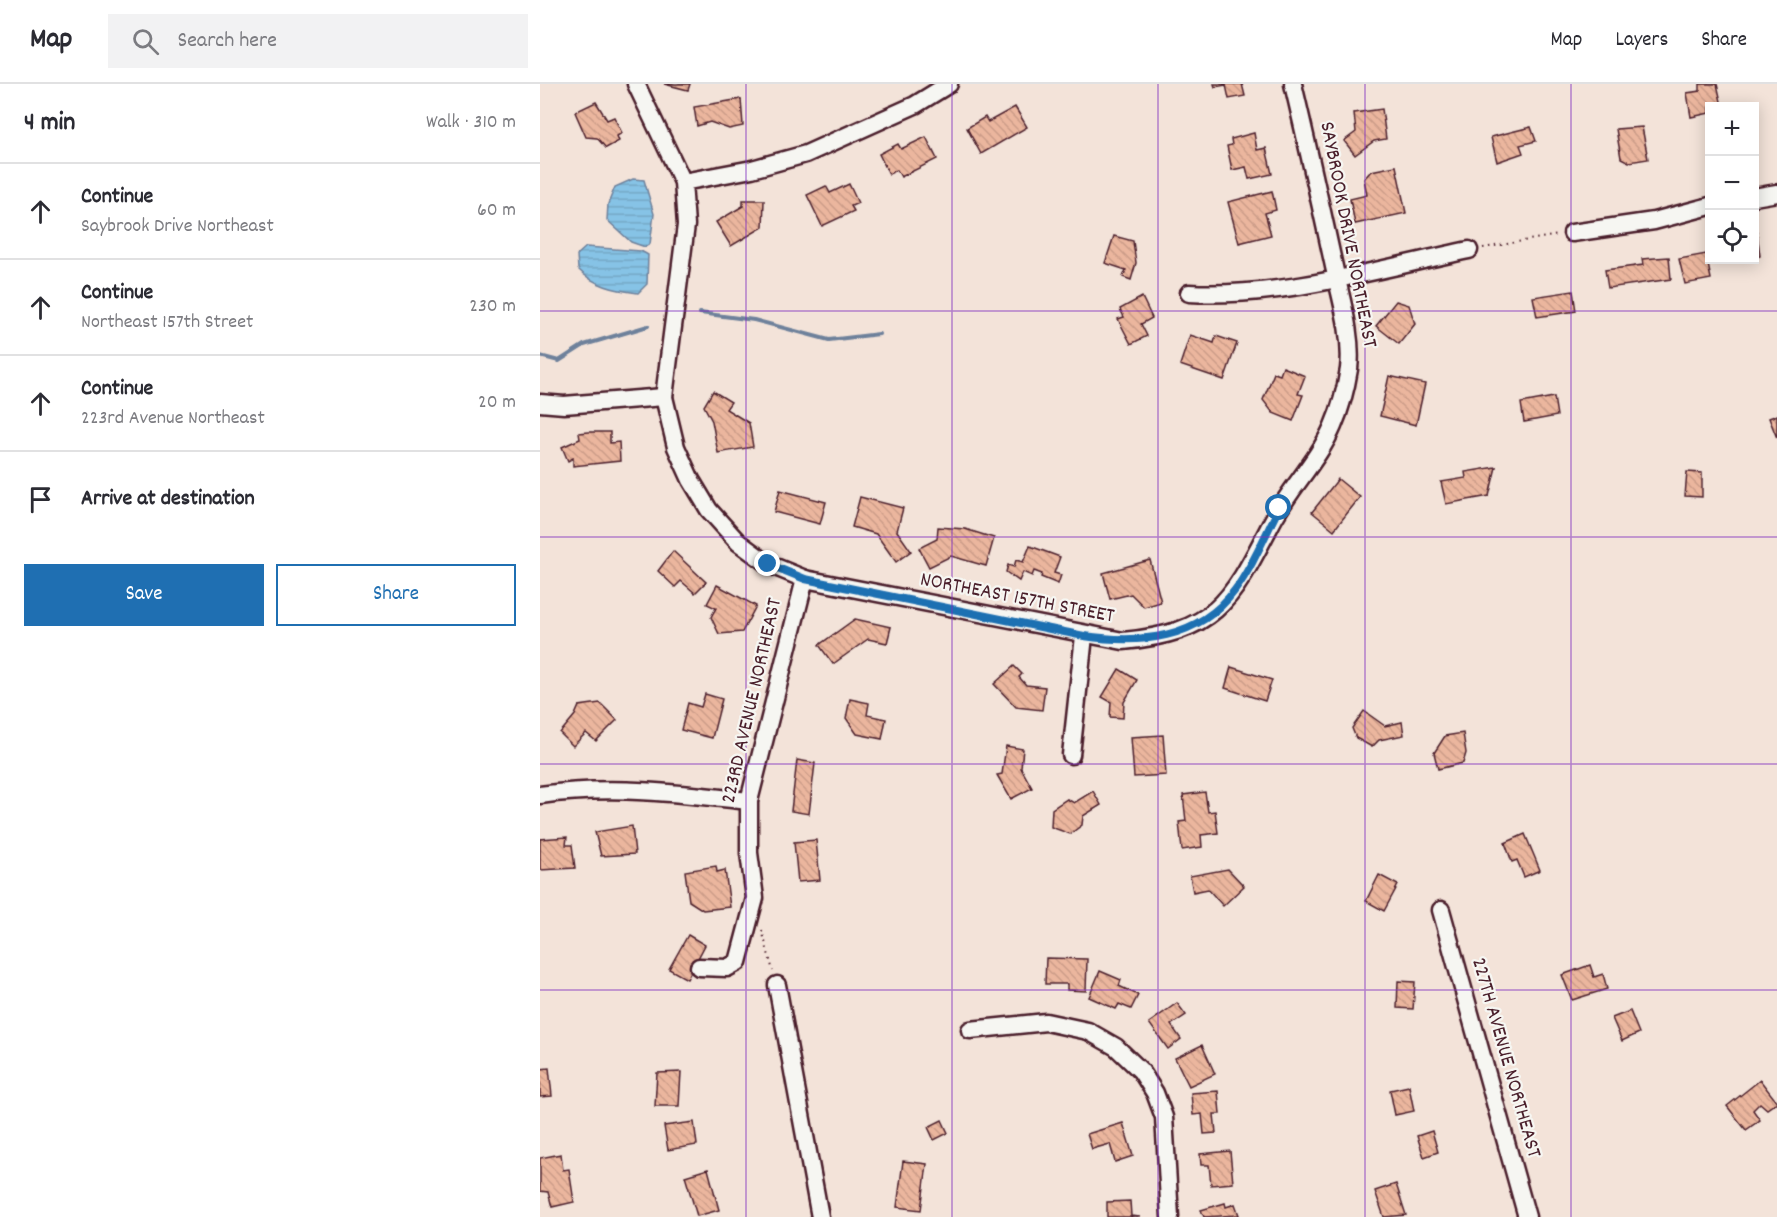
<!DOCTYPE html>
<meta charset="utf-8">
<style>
:root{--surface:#fff;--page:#f2f2f3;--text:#2b2b33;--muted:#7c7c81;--line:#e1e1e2;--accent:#1f6fb2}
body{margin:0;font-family:Dekko,sans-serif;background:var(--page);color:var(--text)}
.controls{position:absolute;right:18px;top:18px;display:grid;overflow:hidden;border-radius:0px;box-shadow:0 3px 15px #0003}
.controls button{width:54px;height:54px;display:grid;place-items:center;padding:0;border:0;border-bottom:2px solid var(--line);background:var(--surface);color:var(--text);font:30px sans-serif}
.stop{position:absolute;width:18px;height:18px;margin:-14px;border:4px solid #1f6fb2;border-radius:50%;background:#fff}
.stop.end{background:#1f6fb2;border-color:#fff;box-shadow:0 2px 6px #0008}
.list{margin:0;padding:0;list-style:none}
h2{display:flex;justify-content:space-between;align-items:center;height:78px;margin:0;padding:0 24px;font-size:26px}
h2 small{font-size:20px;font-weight:400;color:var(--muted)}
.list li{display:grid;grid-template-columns:39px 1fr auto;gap:18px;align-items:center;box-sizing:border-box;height:96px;padding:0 24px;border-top:2px solid var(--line)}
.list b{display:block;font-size:22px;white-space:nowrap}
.list p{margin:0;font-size:20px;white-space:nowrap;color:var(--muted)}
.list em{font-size:20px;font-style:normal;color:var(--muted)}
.actions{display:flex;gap:12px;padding:18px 24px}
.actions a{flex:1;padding:14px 0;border:2px solid var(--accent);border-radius:0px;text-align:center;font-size:21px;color:var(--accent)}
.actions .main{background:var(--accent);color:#fff}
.icon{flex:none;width:33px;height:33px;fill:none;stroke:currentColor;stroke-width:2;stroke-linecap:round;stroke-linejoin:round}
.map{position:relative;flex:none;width:1237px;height:1133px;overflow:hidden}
header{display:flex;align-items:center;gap:36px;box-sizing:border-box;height:84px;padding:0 30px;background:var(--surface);border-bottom:2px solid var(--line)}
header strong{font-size:28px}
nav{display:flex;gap:33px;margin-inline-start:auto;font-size:21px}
.search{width:420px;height:54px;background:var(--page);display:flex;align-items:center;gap:15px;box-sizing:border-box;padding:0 21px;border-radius:0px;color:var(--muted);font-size:22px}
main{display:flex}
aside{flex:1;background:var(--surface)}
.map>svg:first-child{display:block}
.water{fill:url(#water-rules);stroke:#6e819b;stroke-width:1.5}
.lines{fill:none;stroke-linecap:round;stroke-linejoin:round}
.stream{stroke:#6e819b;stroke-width:4}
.building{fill:url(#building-back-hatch);stroke:#4a1f2b;stroke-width:1.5}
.minor-casing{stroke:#4a1f2b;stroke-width:21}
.path{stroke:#4a1f2b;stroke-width:2;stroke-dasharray:1.5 4.5;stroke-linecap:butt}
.minor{stroke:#f6f6f2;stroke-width:16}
.route{stroke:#1f6fb2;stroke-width:8}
.grid{fill:none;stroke:#7b2cbf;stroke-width:1.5;stroke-opacity:0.55}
.labels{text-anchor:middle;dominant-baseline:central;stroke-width:4.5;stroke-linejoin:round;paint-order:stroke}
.street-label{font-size:21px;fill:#4a1f2b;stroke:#f6f6f2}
</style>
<header>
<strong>Map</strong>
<div class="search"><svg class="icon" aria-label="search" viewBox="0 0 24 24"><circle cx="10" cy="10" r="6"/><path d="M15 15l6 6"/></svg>Search here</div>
<nav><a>Map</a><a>Layers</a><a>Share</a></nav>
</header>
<main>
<aside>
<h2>4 min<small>Walk · 310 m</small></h2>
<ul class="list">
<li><svg class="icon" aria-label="ahead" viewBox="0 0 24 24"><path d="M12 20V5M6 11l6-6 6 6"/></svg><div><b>Continue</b><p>Saybrook Drive Northeast</p></div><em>60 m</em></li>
<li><svg class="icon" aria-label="ahead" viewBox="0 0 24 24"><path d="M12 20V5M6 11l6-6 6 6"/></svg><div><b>Continue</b><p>Northeast 157th Street</p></div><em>230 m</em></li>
<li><svg class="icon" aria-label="ahead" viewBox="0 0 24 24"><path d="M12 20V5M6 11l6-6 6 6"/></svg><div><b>Continue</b><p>223rd Avenue Northeast</p></div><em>20 m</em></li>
<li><svg class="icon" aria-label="arrive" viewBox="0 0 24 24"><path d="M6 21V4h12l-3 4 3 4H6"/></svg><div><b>Arrive at destination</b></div></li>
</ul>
<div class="actions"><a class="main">Save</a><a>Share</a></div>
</aside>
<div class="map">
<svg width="1237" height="1133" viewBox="0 0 1237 1133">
<defs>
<pattern id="water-rules" width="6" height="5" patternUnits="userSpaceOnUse" patternTransform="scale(1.5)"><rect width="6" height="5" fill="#86c3e6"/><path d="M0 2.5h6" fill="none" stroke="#75a7c5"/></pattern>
<pattern id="building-back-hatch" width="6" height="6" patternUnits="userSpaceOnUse" patternTransform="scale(1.5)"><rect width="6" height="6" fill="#ebb69e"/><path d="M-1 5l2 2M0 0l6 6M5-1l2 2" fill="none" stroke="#cb9c88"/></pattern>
</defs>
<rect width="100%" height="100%" fill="#f3e3d9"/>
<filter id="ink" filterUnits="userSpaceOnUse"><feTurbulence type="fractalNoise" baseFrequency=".0167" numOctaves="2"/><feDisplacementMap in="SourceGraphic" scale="12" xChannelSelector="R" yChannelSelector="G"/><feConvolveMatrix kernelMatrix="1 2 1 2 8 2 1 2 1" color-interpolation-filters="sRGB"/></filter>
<g filter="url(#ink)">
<g class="water">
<polygon points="93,95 104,96 114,130 110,160 105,163 91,158 67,136 68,120 75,103"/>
<path d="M46 163 101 167 108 171 107 200 98 209C75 206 54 202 38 185L37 171Z"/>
</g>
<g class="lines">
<g class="stream">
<polyline points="160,229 214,236 289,256 339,250"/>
<polyline points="0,272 19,277 44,261 108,242"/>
</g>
</g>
<g class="building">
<polygon points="124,0 150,0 148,6"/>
<polygon points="674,0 702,0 705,12 689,15 686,1 675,3"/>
<polygon points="1160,0 1177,0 1182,22 1170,22 1170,29 1151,33 1147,9 1160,7"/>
<polygon points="201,15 203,42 189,45 170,38 157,42 154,23"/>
<polygon points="56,18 67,36 74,33 82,49 77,52 79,57 66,64 57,54 46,53 35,28"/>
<polygon points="475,23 487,43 441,70 427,44 445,33 448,38"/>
<polygon points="842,25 846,55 834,57 815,71 804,57 816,48 814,29"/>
<polygon points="991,43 996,57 980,61 983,69 957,78 951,53"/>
<polygon points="1102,43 1108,75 1089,78 1081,74 1076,45"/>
<polygon points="714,49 717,66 726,64 732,90 709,95 706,83 692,86 687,62 692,61 691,55"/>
<polygon points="386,53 397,75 361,93 357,86 349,90 339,70 358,60 361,65"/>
<polygon points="856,82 866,129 815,140 810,115 827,111 824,95 831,87"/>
<polygon points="309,100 318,119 311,122 314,127 282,142 267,111 286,102 290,109"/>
<polygon points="732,107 736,126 725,129 731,151 699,159 688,118"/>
<polygon points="203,116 224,116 223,143 191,162 176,138 203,122"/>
<polygon points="1217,148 1220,172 1214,174 1214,149"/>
<polygon points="574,152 593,157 596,179 591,196 583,193 586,186 565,179"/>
<polygon points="1166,170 1171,195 1145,200 1139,175"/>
<polygon points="1129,173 1131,195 1068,204 1065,186 1103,181 1102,175"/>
<polygon points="1033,207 1036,227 997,233 993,213"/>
<polygon points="602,213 612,234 601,240 607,252 591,260 578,235 584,233 580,225"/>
<polygon points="856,217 869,221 875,240 859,260 836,242"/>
<polygon points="650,251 674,259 676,252 697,259 684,296 640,281"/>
<polygon points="743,283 765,292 758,310 763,311 753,337 733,329 723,316 734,289 740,291"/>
<polygon points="849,292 885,300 876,341 840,332"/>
<polygon points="173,307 191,318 186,325 209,339 213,363 178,369 172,337 164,322"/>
<polygon points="1014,313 1017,332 984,338 981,319"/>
<polygon points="1237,331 1237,354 1229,334"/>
<polygon points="49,348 70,348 70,359 79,358 80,377 33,382 33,374 28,377 22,363 40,355 39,349"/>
<polygon points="956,383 949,412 906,420 901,398 926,394 925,388"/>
<polygon points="1147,388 1162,389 1162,413 1145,412"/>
<polygon points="798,395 820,413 794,446 772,428"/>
<polygon points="240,406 286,418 280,440 234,428"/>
<polygon points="320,413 363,424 357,447 371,467 356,478 336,450 312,443"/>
<polygon points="398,443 425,445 454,454 446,482 411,472 389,483 379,464 397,455"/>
<polygon points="490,462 520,473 514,489 521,491 518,500 501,493 502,490 494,487 492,492 483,488 479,497 466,488 468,481 474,483 476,476 483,478"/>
<polygon points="133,467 166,498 155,509 141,497 135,503 118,487"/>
<polygon points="610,476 621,518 604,523 591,510 570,515 563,489"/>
<polygon points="177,501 216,522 202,548 179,550 171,533 176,524 167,520"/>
<polygon points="315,535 351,543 347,559 328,555 293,580 279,561"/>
<polygon points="474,582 482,590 479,593 486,601 505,603 502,626 476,623 454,600"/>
<polygon points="691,583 732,596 725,617 685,604"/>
<polygon points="579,585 597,596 584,618 583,634 570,633 571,618 562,613"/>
<polygon points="165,610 182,615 172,654 141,646 148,619 161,623"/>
<polygon points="310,615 329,619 327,631 346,635 342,655 317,650 306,634"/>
<polygon points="60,619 77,636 56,657 46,649 33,662 20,649 35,631 39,622"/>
<polygon points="824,627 845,642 862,638 864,651 839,656 832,663 816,654 812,644"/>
<polygon points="923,649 926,669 923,679 898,685 894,669 905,652"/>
<polygon points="623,651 626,691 594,693 591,653"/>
<polygon points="466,662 483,665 481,684 492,704 471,715 457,691 462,690"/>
<polygon points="257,676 275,679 269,730 251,727"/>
<polygon points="553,707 561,721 543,732 542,741 530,750 511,743 512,725 527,715 534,719"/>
<polygon points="665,708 668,728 675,727 678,749 661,751 662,763 642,766 639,738 646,737 643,711"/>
<polygon points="92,742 95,770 61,772 55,748"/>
<polygon points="985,750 1000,786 984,793 977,776 972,778 965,759"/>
<polygon points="27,753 26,761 32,761 35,784 0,786 0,755"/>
<polygon points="276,756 280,796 258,798 254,758"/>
<polygon points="176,782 177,788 185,786 190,823 163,826 149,817 145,787"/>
<polygon points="688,785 704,802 683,822 668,805 653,808 650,792"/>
<polygon points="839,791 858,801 844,827 826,817"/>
<polygon points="148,851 165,861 147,895 129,885"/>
<polygon points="506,874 547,875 546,907 527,906 527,900 505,900"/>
<polygon points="1050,881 1054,893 1063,890 1067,905 1032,916 1022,891"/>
<polygon points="560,887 581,896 579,902 598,911 591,925 579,920 576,925 549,913"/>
<polygon points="858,897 875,898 873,925 857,924"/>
<polygon points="637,919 646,931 631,941 641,955 628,965 609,939"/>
<polygon points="1090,927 1099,949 1082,957 1072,934"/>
<polygon points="662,961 675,990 649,1002 635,974"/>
<polygon points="9,984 12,1012 0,1013 0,985"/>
<polygon points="141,988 139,1022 115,1022 117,989"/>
<polygon points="1220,996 1237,1018 1227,1025 1220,1019 1213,1026 1220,1036 1206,1046 1187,1022"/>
<polygon points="869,1002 874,1027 855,1031 850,1006"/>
<polygon points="678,1007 680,1030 674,1030 676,1049 664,1050 662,1030 653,1031 651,1009"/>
<polygon points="402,1036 408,1049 394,1056 388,1043"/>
<polygon points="154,1038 157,1061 128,1066 124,1042"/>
<polygon points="583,1039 593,1072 575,1078 570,1060 552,1065 547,1050"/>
<polygon points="892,1047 898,1068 884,1073 877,1052"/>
<polygon points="690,1067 693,1099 671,1101 669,1081 661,1081 660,1070"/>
<polygon points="21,1070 23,1086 29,1085 34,1118 12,1123 8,1108 0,1107 0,1074"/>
<polygon points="363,1077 387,1080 381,1126 357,1123"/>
<polygon points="168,1085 179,1126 157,1132 145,1092"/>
<polygon points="856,1100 866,1131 844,1133 835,1107"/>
<polygon points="590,1117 591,1132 600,1133 567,1133 567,1118"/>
<polygon points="685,1119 686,1123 695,1120 699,1131 664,1133 661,1126"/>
</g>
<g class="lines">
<g class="minor-casing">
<g id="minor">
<polyline points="96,0 143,98 146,141 124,313 136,363 151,396 169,426 198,458 228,480 265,495 209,717 209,769 215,814 198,878 187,884 159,883"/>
<polyline points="143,98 212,85 266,70 375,21 409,0"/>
<polyline points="1214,113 1237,109"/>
<polyline points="1032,149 1114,137 1170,122"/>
<path d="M649 209C743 214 838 185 929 166"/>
<polyline points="0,319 24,321 124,313"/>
<path d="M265 495 583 557C678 548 691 517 732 438 749 405 778 377 793 342 800 326 806 304 809 285 813 251 800 212 793 178 780 118 767 59 753 0"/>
<polyline points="531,671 544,552"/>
<path d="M0 711C71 701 139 709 209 717"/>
<polyline points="901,826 987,1133"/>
<polyline points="237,901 280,1133"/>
<polyline points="430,946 506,938 548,947 576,963 601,987 615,1009 624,1033 630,1133"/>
</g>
</g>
<g class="path">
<polyline points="943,164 1018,151"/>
<polyline points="222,846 233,887"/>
</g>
<use href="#minor" class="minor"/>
</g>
</g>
<g class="lines" filter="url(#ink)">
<path class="route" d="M228 480 265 495 544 552C600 560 658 556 695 506 713 482 725 451 739 424"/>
</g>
<path class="grid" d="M206 0V1133M412 0V1133M618 0V1133M825 0V1133M1031 0V1133M0 227H1237M0 453H1237M0 680H1237M0 906H1237"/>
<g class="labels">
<g class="street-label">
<text transform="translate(807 151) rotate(79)">SAYBROOK DRIVE NORTHEAST</text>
<text transform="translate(477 515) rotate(11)">NORTHEAST 157TH STREET</text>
<text transform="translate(213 617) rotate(-77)">223RD AVENUE NORTHEAST</text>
<text transform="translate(965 974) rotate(74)">227TH AVENUE NORTHEAST</text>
</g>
</g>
</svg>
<div class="controls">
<button>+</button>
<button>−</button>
<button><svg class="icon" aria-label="locate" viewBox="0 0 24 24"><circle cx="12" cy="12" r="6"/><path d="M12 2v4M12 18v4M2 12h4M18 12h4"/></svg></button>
</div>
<div class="stop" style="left:739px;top:424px"></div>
<div class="stop end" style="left:228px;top:480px"></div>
</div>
</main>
